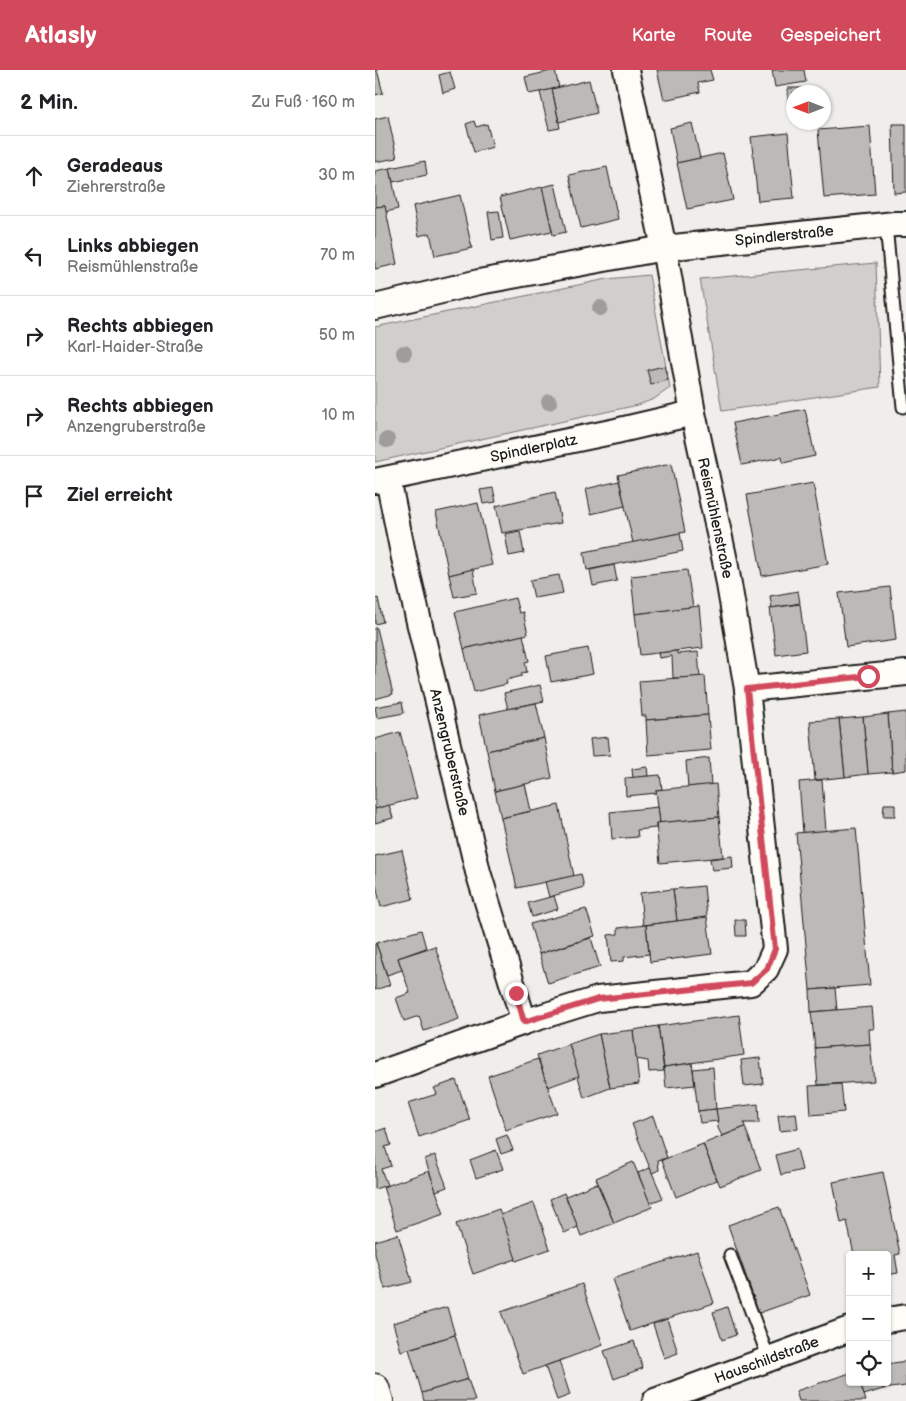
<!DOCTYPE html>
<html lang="de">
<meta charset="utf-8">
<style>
:root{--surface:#fff;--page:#f6f6f6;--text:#202124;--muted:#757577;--line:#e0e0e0;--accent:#d1495b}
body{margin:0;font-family:"Balsamiq Sans",sans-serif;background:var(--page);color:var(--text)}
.controls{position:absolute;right:15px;bottom:15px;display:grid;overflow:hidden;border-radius:5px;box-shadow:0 1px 4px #0004}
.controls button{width:45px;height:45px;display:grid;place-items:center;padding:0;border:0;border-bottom:1px solid var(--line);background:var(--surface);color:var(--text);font:25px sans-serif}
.compass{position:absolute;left:411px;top:15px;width:45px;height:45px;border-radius:50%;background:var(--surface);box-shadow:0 1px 4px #0004;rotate:270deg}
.stop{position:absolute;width:15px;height:15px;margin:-11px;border:4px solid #d1495b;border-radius:50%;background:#fff}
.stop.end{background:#d1495b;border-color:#fff;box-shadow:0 1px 5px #0008}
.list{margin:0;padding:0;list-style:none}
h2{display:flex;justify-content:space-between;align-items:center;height:65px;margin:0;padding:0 20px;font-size:21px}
h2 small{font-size:16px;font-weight:400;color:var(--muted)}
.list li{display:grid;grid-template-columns:32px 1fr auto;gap:15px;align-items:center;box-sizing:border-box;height:80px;padding:0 20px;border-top:1px solid var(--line)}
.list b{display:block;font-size:19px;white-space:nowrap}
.list p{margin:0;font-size:16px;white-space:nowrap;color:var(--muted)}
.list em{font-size:16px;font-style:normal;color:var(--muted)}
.icon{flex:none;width:28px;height:28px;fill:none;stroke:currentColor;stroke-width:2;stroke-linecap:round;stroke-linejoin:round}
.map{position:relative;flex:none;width:531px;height:1331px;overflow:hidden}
header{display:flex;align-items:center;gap:30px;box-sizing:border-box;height:70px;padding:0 25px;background:var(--accent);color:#fff}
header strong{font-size:24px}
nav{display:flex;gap:28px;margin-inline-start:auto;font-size:18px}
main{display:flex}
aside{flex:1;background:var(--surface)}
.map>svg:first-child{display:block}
.green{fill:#d0cfcc;stroke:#767674}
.building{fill:#bbbab6;stroke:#1c1c1c}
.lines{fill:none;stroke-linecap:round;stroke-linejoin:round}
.service-casing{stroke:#1c1c1c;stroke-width:15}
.minor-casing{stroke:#1c1c1c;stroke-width:28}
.secondary-casing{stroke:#1c1c1c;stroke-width:31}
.service{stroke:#fdfcf7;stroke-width:11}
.minor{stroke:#fdfcf7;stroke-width:24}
.secondary{stroke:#fdfcf7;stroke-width:28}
.tree{fill:#9e9d9b}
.route{stroke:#d1495b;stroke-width:6}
.labels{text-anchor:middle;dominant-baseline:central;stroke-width:4.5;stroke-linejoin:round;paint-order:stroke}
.street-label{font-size:15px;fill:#1c1c1c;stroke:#fdfcf7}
</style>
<header>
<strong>Atlasly</strong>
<nav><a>Karte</a><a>Route</a><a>Gespeichert</a></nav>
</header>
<main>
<aside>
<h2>2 Min.<small>Zu Fuß · 160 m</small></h2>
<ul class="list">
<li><svg class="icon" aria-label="ahead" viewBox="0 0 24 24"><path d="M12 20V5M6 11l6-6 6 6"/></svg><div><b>Geradeaus</b><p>Ziehrerstraße</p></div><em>30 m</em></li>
<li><svg class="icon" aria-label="left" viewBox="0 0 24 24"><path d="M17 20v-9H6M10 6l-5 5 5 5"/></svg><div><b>Links abbiegen</b><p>Reismühlenstraße</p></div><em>70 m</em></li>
<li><svg class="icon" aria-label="right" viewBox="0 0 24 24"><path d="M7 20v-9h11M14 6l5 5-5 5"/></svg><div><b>Rechts abbiegen</b><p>Karl-Haider-Straße</p></div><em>50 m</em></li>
<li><svg class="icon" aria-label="right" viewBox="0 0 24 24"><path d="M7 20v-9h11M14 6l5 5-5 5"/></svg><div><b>Rechts abbiegen</b><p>Anzengruberstraße</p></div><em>10 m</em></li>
<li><svg class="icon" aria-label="arrive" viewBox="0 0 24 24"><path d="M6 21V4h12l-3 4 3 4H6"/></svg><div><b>Ziel erreicht</b></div></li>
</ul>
</aside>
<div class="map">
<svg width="531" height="1331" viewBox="0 0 531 1331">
<rect width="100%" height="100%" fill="#f0eeea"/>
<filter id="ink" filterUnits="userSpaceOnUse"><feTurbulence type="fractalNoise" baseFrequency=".02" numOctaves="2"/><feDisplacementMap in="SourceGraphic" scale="10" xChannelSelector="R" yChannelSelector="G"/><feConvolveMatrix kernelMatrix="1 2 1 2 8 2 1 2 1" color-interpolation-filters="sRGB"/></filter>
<g filter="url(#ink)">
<g class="green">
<polygon points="501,193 505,317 347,341 325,209"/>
<polygon points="274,205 295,318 279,329 263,335 0,392 0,257 232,209"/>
</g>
<g class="building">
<polygon points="0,0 2,0 8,23 0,25"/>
<polygon points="180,0 184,18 154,24 150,7"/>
<polygon points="282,0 335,0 338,10 323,13 325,22 289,30"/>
<polygon points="397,0 429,0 431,12 400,17"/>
<polygon points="75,2 80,19 68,23 64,5"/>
<polygon points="214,10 222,43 184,52 177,19"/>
<polygon points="413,18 427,18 427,22 418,22 418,42 413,41"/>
<polygon points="177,19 185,58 174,60 165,22"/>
<polygon points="13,46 22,88 0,92 0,49"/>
<polygon points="99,51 101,57 112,54 118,77 99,82 91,54"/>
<polygon points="317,53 325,88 302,93 295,58"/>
<polygon points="517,54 531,54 531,122 519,123"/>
<polygon points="495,56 500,124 449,128 443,60"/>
<polygon points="413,63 419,128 383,131 376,67"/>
<polygon points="348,83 358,130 312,139 302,93"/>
<polygon points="50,91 52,105 18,112 15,98"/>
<polygon points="232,97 243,149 206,158 194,105"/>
<polygon points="15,98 23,139 11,142 10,136 0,137 0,101"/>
<polygon points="180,114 191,162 178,165 167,117"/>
<polygon points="167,117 177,161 135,170 125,127"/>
<polygon points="85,125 97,178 60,186 55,163 44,166 38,136"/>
<polygon points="10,136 22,194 0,199 0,137"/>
<polygon points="124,141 128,168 117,170 113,142"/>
<polygon points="289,296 293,310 276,315 272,300"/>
<polygon points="430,339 440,386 408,393 407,387 367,395 358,353"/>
<polygon points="296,394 310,462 258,473 243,405"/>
<polygon points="244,411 250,436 216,444 211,419"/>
<polygon points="438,413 453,494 387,506 372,425"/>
<polygon points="118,418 121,432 108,434 105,420"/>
<polygon points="180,422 186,453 127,463 121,436"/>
<polygon points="103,433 117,495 74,505 61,442"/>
<polygon points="145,461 149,483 134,486 130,464"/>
<polygon points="305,463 308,481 212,500 209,482"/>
<polygon points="239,495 242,511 218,516 215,500"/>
<polygon points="98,499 102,523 79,527 74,505"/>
<polygon points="312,500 318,537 260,544 256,506"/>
<polygon points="184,505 188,523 159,528 155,510"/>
<polygon points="515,517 521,570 471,577 464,523"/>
<polygon points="423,521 425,533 397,538 395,526"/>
<polygon points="3,528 8,552 0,554 0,529"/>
<polygon points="140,528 144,543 148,542 153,564 89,579 80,542"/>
<polygon points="425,534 431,581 401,585 395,538"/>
<polygon points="324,536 328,578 265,585 260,544"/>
<polygon points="0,558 2,558 18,624 0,629"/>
<polygon points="148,565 154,591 150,592 152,602 146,603 147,606 131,610 132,614 99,622 89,579"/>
<polygon points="213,578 218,604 176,612 171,586"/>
<polygon points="302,581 302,584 323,582 325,607 298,608 297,586 284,588 283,583"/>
<polygon points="330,606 333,645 271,650 271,646 267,646 264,611"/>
<polygon points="165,615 169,631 133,639 129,623"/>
<polygon points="27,632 29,643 2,648 0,637"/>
<polygon points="161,633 169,668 112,681 104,645"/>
<polygon points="531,642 531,700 517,702 513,644"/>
<polygon points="513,644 517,702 493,704 488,647"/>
<polygon points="333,645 336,680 273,685 271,650"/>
<polygon points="488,647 493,704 470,707 464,649"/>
<polygon points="464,649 470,707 440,710 435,651"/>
<polygon points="25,662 42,728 0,739 0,669"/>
<polygon points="233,667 235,685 217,686 215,669"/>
<polygon points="169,668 177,708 120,721 112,681"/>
<polygon points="334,688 336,715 313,717 311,691"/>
<polygon points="272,697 273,706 258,708 257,699"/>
<polygon points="285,705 287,719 281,720 282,723 251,726 250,708"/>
<polygon points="447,710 451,761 428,763 424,712"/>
<polygon points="150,714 156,741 126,748 120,721"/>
<polygon points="341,714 344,747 285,753 281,720"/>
<polygon points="509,734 520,734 520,746 508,746"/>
<polygon points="14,735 18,748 0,753 0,739"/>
<polygon points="184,735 199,806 142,818 126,748"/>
<polygon points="283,737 285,753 281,753 281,758 262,760 263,767 237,769 235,742"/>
<polygon points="344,747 348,787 285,793 281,753"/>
<polygon points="481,758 495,915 435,920 421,763"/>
<polygon points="27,780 38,829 6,837 0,810 0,786"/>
<polygon points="357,786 358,798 337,800 335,789"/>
<polygon points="206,804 209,817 174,827 170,812"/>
<polygon points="329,816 332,847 302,851 298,819"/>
<polygon points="298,819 302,851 268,855 265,823"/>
<polygon points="179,826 183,839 157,847 153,833"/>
<polygon points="211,839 220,866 164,884 155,854"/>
<polygon points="332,847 337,884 275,892 271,855"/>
<polygon points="360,850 370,850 371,866 361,866"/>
<polygon points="271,855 274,884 249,887 249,891 236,892 233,865 243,864 243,858"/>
<polygon points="46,860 51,878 23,888 27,900 12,905 1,873"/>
<polygon points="216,868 225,897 173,913 164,884"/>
<polygon points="1,873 15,915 0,920 0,874"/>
<polygon points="60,876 84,949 49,961 44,946 29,951 21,928 35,923 23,888"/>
<polygon points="460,918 462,940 436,942 435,920"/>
<polygon points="497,937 499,959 494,959 495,974 440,978 436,942"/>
<polygon points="364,945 369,985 289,997 283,956"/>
<polygon points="283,956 289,1001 274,1002 273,991 261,989 258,960"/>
<polygon points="258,960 264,1014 235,1018 224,964"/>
<polygon points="224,964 235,1018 209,1028 194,974"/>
<polygon points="194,974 204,1006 173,1017 162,985"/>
<polygon points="495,974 499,1011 443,1015 440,978"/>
<polygon points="385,988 388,1014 369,1016 366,990"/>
<polygon points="163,989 182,1043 131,1060 113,1006"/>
<polygon points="317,993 320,1015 291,1018 289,997"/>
<polygon points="338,997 341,1039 323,1041 318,999"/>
<polygon points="81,1010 95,1050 44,1067 33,1033 62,1024 59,1018"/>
<polygon points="466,1014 469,1042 436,1045 434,1016"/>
<polygon points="383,1034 384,1053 369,1053 370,1057 347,1066 343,1058 341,1039"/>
<polygon points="341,1039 343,1051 325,1053 323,1041"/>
<polygon points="421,1043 423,1059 405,1061 403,1045"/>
<polygon points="278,1046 292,1088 283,1090 284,1100 277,1103 257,1054"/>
<polygon points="370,1057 386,1100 345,1116 328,1074"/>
<polygon points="11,1058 16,1075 10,1077 16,1096 6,1099 12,1115 0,1119 0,1062"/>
<polygon points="132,1065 138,1080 126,1084 121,1069"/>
<polygon points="328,1074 342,1110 301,1127 287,1090"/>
<polygon points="422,1079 427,1100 406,1105 401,1085"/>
<polygon points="121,1080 128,1099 101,1108 95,1090"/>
<polygon points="60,1085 72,1117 61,1121 50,1089"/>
<polygon points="258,1092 277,1137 239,1153 221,1108"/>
<polygon points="275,1098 288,1128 275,1133 263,1103"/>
<polygon points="54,1101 69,1144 22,1160 8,1117"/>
<polygon points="508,1102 525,1184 520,1185 523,1203 512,1205 512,1185 479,1185 472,1151 466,1153 458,1112"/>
<polygon points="222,1113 239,1153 206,1166 191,1126"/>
<polygon points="189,1123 203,1157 189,1163 175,1129"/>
<polygon points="159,1133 175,1179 141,1191 125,1145"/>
<polygon points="404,1137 435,1225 384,1243 353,1155"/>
<polygon points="124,1139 141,1189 98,1204 81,1154"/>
<polygon points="23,1164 37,1212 10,1219 0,1184 0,1171"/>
<polygon points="322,1181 339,1233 255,1261 237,1209"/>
<polygon points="207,1214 228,1275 148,1304 126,1242"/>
<polygon points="72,1237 80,1265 26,1281 18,1253"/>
<polygon points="352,1237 361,1265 347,1270 338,1242"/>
<polygon points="292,1249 303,1283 289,1288 278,1254"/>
<polygon points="80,1265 93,1309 47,1323 34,1279"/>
<polygon points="259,1271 268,1298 239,1309 229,1281"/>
<polygon points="184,1291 195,1325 182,1330 170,1296"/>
<polygon points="531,1291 531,1316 508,1319 506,1312 512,1312 512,1294"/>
<polygon points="475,1303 475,1312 485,1312 491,1331 424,1331 421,1321"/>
<polygon points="93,1309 100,1331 49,1331 47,1323"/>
<polygon points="485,1312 506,1312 508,1319 489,1325"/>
</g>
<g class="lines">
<g class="service-casing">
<g id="service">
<polyline points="511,155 528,337"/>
<polyline points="355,1185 394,1289"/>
</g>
</g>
<g class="minor-casing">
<g id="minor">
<path id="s1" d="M0 237 104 212 289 178 520 154H531"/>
<path id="s2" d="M13 409 29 488 103 802 149 952"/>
<path id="s3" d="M0 411 241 361 318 343"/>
<polyline points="372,619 531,603"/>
<polyline points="0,1005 149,952 223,929 376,913 391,899 400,879 372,619 350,491 318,343 289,178 251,0"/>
<polyline points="512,1250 531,1247"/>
<path id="s4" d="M280 1331 475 1259"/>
</g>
</g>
<g class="secondary-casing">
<polyline id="secondary" points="0,1318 4,1331"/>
</g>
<use href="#service" class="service"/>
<use href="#minor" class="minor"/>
<use href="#secondary" class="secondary"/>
</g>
<g class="tree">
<circle cx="225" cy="238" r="8"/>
<circle cx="29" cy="283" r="8"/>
<circle cx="174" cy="332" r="8"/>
<circle cx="12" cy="370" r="8"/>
</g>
</g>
<g class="lines" filter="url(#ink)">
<polyline class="route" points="141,923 149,952 223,929 376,913 392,899 400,879 372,619 493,606"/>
</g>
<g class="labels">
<g class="street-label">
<text stroke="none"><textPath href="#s1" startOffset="416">Spindlerstraße</textPath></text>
<text stroke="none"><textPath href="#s3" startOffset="162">Spindlerplatz</textPath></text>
<text transform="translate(340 448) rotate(78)">Reismühlenstraße</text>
<text stroke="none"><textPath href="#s2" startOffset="280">Anzengruberstraße</textPath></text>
<text stroke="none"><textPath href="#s4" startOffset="119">Hauschildstraße</textPath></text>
</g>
</g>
</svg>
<div class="controls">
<button>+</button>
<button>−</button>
<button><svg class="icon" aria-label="locate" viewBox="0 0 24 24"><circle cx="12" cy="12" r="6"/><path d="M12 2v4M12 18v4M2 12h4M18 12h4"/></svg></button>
</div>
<svg class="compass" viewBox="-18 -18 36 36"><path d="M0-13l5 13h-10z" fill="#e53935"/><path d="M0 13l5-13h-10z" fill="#757577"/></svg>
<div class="stop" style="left:493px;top:606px"></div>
<div class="stop end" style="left:141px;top:923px"></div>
</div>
</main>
